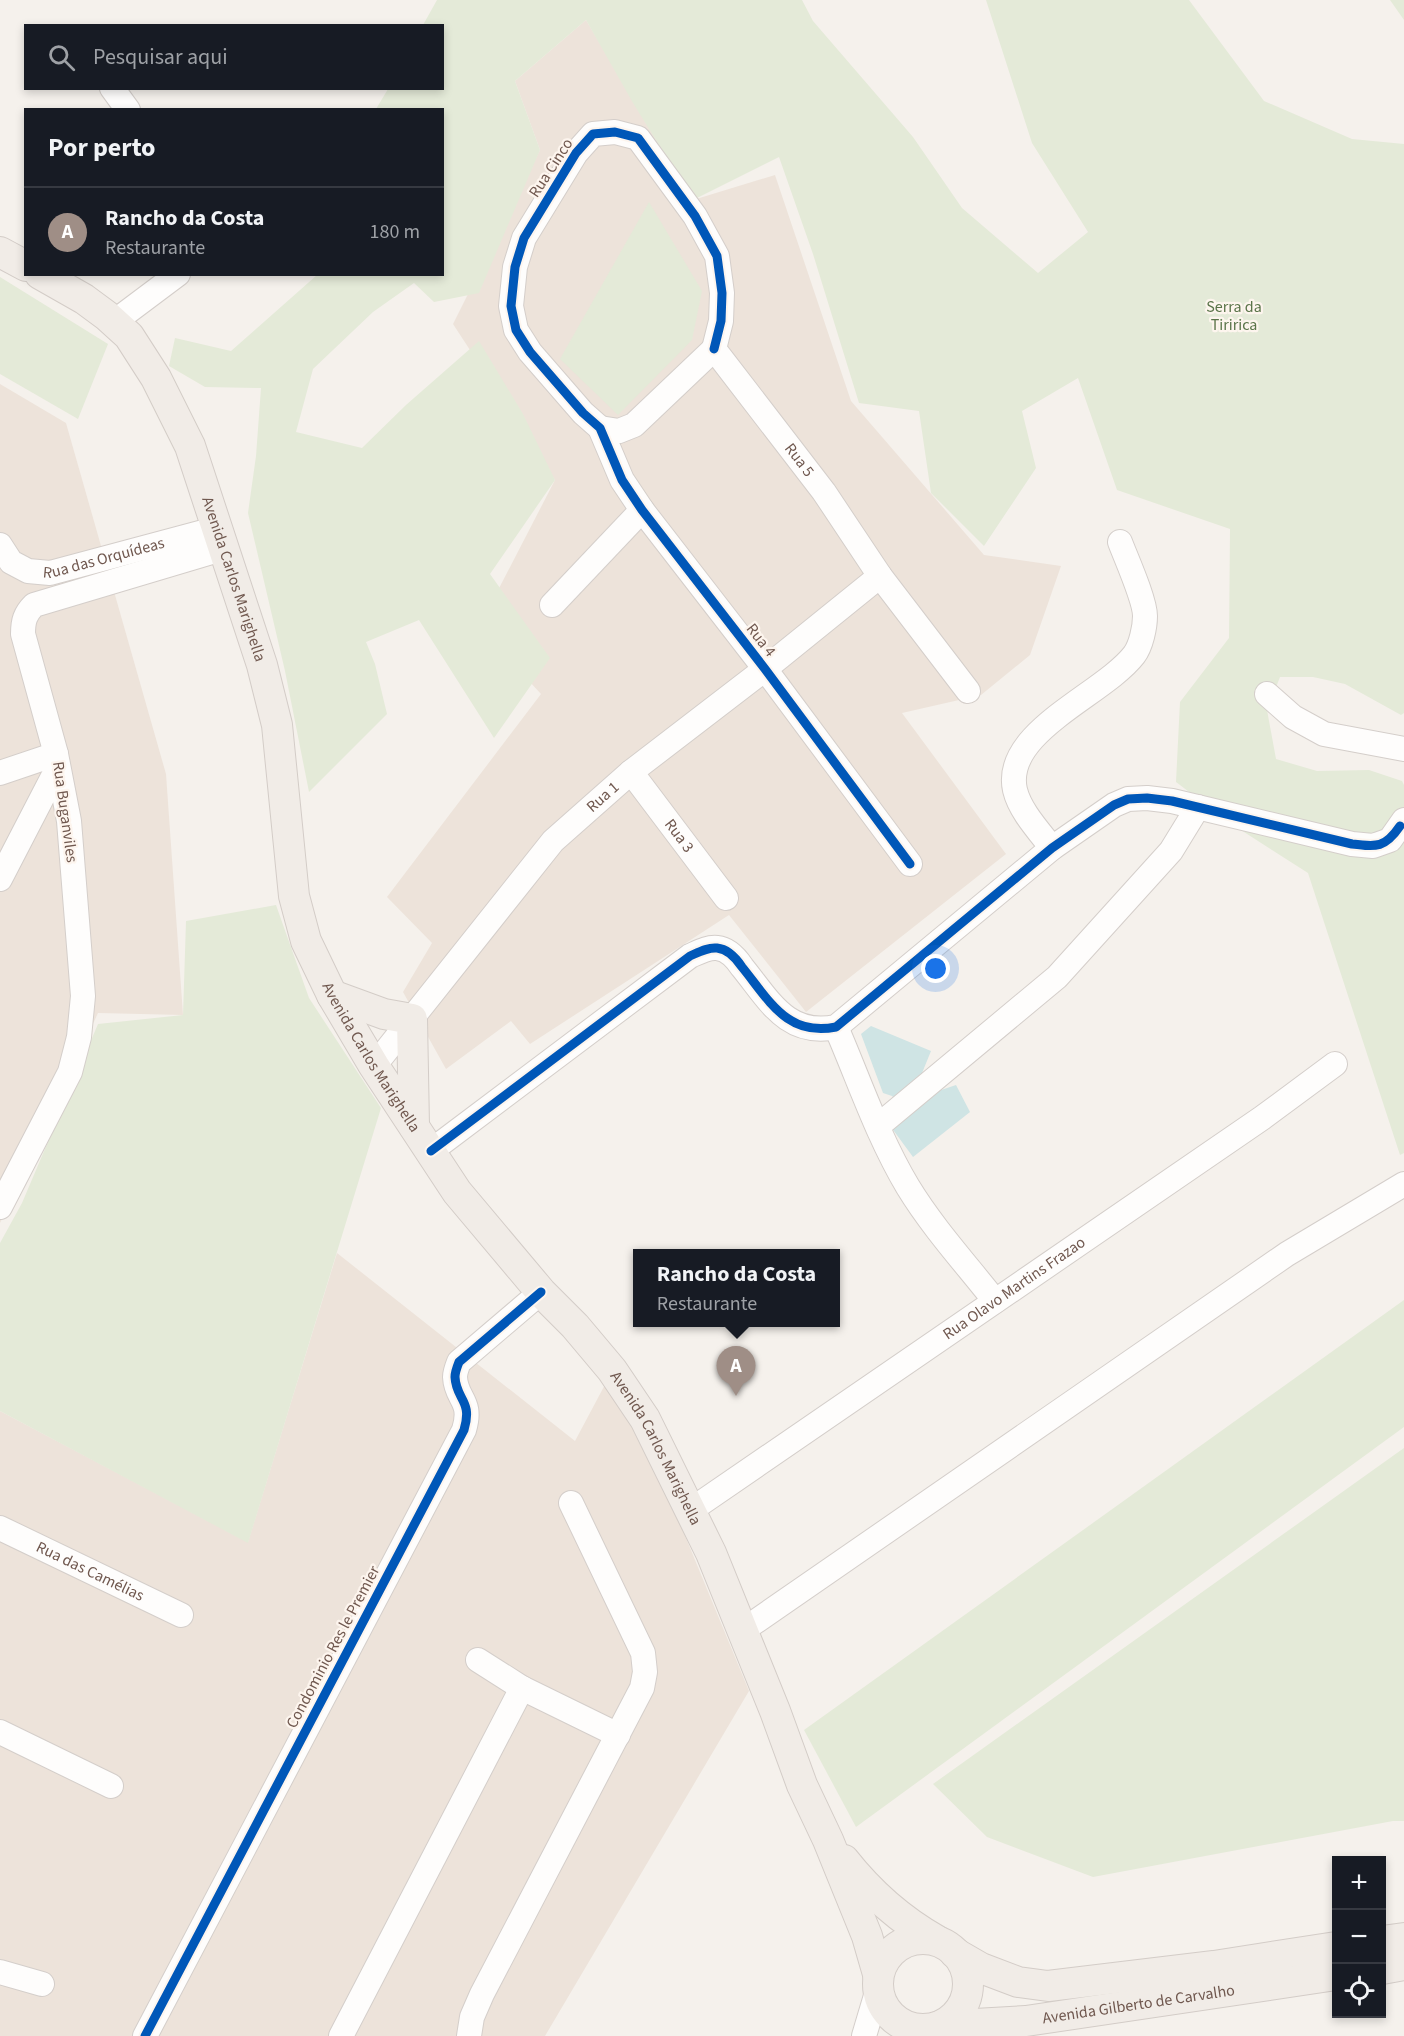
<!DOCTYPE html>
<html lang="pt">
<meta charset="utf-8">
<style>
:root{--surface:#171b24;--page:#20242c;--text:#f1f3f6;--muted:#9ea1a6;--line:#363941;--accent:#9f8e86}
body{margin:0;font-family:"Source Sans 3",sans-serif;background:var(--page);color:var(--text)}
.controls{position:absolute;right:18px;bottom:18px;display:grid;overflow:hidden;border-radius:0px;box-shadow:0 3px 9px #0003}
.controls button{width:54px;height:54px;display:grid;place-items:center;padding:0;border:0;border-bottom:2px solid var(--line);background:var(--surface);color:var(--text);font:30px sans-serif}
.you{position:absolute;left:936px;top:969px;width:21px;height:21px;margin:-15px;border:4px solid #fff;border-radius:50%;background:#1a73e8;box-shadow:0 0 0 9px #1a73e833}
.badge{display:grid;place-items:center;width:39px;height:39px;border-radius:50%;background:var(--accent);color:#fff;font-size:20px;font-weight:700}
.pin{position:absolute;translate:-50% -50px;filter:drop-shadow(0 2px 3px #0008)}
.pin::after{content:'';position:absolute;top:32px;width:21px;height:18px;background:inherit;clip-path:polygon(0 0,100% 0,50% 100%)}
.popup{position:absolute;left:633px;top:1249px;width:207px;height:78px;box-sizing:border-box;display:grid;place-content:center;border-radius:0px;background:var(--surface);filter:drop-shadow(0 2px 4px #0005);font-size:20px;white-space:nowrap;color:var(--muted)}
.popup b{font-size:22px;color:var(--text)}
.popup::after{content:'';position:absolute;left:50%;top:100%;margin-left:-12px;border:12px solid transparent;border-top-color:var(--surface)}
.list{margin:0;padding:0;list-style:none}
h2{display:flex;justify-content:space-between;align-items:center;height:78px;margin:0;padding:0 24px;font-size:26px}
h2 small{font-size:20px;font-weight:400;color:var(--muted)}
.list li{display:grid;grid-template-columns:39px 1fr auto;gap:18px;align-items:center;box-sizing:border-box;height:90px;padding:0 24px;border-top:2px solid var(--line)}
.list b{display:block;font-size:22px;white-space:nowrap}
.list p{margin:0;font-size:20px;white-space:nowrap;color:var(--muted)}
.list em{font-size:20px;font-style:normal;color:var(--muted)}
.icon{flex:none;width:33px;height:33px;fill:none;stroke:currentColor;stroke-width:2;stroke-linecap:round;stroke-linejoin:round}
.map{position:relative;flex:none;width:1404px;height:2036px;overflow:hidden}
.search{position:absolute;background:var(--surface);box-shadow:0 3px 9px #0003;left:24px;top:24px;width:420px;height:66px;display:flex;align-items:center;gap:15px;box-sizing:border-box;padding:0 21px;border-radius:0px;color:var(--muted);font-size:22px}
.panel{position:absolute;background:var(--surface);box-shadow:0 3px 9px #0003;left:24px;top:108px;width:420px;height:168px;border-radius:0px}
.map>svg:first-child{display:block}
.residential{fill:#ede3da}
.green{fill:#e4ead8}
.water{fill:#cfe4e4}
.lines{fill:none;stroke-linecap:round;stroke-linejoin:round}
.minor-casing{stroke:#d4ceca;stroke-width:26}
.major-casing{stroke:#d3ccc7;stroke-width:32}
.minor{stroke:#fefdfc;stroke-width:24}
.major{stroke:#f1ece7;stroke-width:30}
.cycleway-casing{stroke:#fdf5ee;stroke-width:13}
.cycleway{stroke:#0057b8;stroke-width:9}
.labels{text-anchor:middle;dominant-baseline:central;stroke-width:4.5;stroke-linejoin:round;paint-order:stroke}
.street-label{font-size:16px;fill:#70584f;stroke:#fdf5ee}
.park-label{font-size:16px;fill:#5a7449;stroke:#fdf5ee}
</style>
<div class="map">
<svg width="1404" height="2036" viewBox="0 0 1404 2036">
<rect width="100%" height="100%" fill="#f5f1ec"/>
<g class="residential">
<polygon points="586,20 693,200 775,175 851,401 984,555 1061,566 1030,655 981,695 902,713 1006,854 806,1012 729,915 530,1044 511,1021 446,1069 403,992 432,943 387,897 541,694 479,627 555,480 453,324 540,150 515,81"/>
<polygon points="0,384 66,423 166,774 183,1015 98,1013 0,1223"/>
<polygon points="337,1253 575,1441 608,1379 660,1475 749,1691 545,2036 0,2036 0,1411 248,1542"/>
</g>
<g class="green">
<polygon points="437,0 802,0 813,21 913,137 962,208 1038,273 1088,232 1032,143 986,0 1189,0 1264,101 1352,139 1404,144 1404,713 1401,715 1345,684 1313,677 1280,677 1267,710 1276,759 1317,771 1369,770 1402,781 1404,785 1404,1153 1400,1155 1308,873 1230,823 1176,782 1180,702 1229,638 1230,529 1117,490 1078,378 1022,411 1036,468 984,546 931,493 919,411 859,403 813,254 779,157 693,200 633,103 586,20 515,81 540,150 479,293 434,302 414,283 373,312 313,369 296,432 362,448 406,405 479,341 523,414 555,480 490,574 550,658 494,738 419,620 366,642 375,664 387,714 309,792 285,671 248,513 256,456 261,388 205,387 169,366 175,338 231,351 317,275 442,274 442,110 376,109 388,89 442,88 442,26 423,25"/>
<polygon points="1390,0 1404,0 1404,20"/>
<polygon points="649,202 702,291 692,340 618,415 560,359"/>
<polygon points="0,277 108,344 78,419 0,374"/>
<polygon points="276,905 309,998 381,1108 248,1543 0,1411 0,1243 22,1203 98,1024 183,1015 186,921"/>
<polygon points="1404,1300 1404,1427 856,1827 804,1730"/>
<polygon points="1404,1448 1404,1821 1393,1821 1093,1877 987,1837 933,1784"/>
</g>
<polygon class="water" points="871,1026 931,1051 920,1078 929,1094 956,1085 970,1112 913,1157 891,1127 908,1111 892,1096 883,1093 861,1034"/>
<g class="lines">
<g class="minor-casing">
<g id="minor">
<polyline points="112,88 128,110"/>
<polyline points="114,322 178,274"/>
<polyline points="714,349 721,321 722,293 717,256 695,216 638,138 615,132 593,134 576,153 524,238 515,267 511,306 516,330 530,352 583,413 600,428 622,480 642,510 765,669 910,864"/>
<path id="s1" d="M714 349 824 492 880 576 968 691"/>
<polyline points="600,428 619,431 634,425 714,349"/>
<path id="s2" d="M0 545 11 562 28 571 50 573 218 528"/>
<polyline points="552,605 642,510"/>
<polyline points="1267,694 1293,717 1324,734 1404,749"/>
<path id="s3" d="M631 772 726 898"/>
<polyline points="0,773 56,754"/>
<path d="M1052 848C1039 831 1020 811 1015 790 1002 732 1103 695 1134 655 1141 646 1145 627 1145 616 1145 600 1126 558 1120 542"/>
<polyline points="0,879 58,767"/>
<path d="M836 1027C859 1080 878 1137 908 1187 933 1228 966 1264 995 1301"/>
<path id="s4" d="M374 1066 553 841 631 772 765 669 880 576"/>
<polyline points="878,1126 1057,977 1171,851 1198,807"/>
<path d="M431 1151 690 956C699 952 708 947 717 948 728 949 736 958 742 967 769 1000 787 1037 836 1027L1052 848 1114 805 1128 799 1147 798 1172 801 1352 844 1373 846 1390 840 1404 820"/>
<path d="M0 1207 70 1072 79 1037 83 996 69 821 56 754 23 634C23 621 25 614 34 605L225 548"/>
<path id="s5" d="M691 1510 1262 1118 1335 1064"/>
<path id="s6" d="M0 1528 181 1615"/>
<polyline points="742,1631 1287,1254 1404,1184"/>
<polyline points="478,1660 522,1688 618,1735"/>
<polyline points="0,1732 111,1786"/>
<polyline points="0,1972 42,1984"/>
<path d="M145 2036 464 1430C473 1400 456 1400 455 1377 455 1372 457 1367 459 1362L541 1292"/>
<polyline points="341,2036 522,1688"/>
<polyline points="469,2036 472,2017 482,1994 642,1688 645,1672 643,1653 571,1503"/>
<polyline points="864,2036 878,1989"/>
</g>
</g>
<g class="major-casing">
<g id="major">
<polyline points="0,252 26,266"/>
<path id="s7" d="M40 274 84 299 107 316 129 336 156 378 190 446 262 665 277 725 294 896 306 941 332 995 374 1066 457 1192 541 1292 575 1326 612 1370 645 1419 711 1553 775 1711 802 1785 828 1840 867 1936 878 1974"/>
<polyline points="332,995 384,1014 412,1019 414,1126"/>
<path d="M844 1860C870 1893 899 1919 936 1940"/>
<circle cx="923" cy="1984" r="45"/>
<polyline points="1382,1941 1404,1938"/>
<polyline points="955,1953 981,1968 1018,1982 1048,1986 1214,1966 1336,1947"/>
<polyline points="1382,1969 1404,1965"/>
<path id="s8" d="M940 2026 1026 2021 1336 1975"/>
</g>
</g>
<use href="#minor" class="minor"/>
<use href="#major" class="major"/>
<g class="cycleway-casing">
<g id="cycleway">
<polyline points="714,349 721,321 722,293 717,256 695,216 638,138 615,132 593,134 576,153 524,238 515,267 511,306 516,330 530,352 583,413 600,428 622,480 642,510 765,669 910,864"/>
<path d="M431 1151 690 956C699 952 708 947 717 948 728 949 736 958 742 967 769 1000 787 1037 836 1027L1052 848 1114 805 1128 799 1147 798 1172 801 1352 844C1377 847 1385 848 1400 826"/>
<path d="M145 2036 464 1430C473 1400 456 1400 455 1377 455 1372 457 1367 459 1362L541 1292"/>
</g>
</g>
<use href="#cycleway" class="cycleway"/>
</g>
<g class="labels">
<g class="street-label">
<text transform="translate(551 168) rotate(-57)">Rua Cinco</text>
<text stroke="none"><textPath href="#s1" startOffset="140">Rua 5</textPath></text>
<text stroke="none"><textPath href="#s2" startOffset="117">Rua das Orquídeas</textPath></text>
<text stroke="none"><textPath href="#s7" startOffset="375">Avenida Carlos Marighella</textPath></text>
<text transform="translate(761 640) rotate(52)">Rua 4</text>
<text stroke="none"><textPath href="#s4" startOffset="354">Rua 1</textPath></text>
<text transform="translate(65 812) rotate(82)">Rua Buganviles</text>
<text stroke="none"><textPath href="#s3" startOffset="80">Rua 3</textPath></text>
<text stroke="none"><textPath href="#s7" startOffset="879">Avenida Carlos Marighella</textPath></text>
<text stroke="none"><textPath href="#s5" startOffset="392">Rua Olavo Martins Frazao</textPath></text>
<text stroke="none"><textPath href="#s7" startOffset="1365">Avenida Carlos Marighella</textPath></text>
<text stroke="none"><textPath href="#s6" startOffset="100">Rua das Camélias</textPath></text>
<text transform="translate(333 1647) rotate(-62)">Condominio Res le Premier</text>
<text stroke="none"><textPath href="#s8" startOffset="200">Avenida Gilberto de Carvalho</textPath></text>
</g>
<g class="park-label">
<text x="1234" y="307">Serra da<tspan x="1234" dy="18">Tiririca</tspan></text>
</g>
</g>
</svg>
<div class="controls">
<button>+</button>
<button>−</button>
<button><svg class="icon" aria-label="locate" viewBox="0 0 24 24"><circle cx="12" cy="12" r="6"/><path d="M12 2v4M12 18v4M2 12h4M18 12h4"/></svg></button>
</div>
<div class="you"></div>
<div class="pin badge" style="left:736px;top:1396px">A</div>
<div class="popup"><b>Rancho da Costa</b>Restaurante</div>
<div class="search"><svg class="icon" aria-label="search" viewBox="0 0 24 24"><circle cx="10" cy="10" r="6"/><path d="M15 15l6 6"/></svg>Pesquisar aqui</div>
<section class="panel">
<h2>Por perto<small></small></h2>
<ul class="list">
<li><span class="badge">A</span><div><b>Rancho da Costa</b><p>Restaurante</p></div><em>180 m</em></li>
</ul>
</section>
</div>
